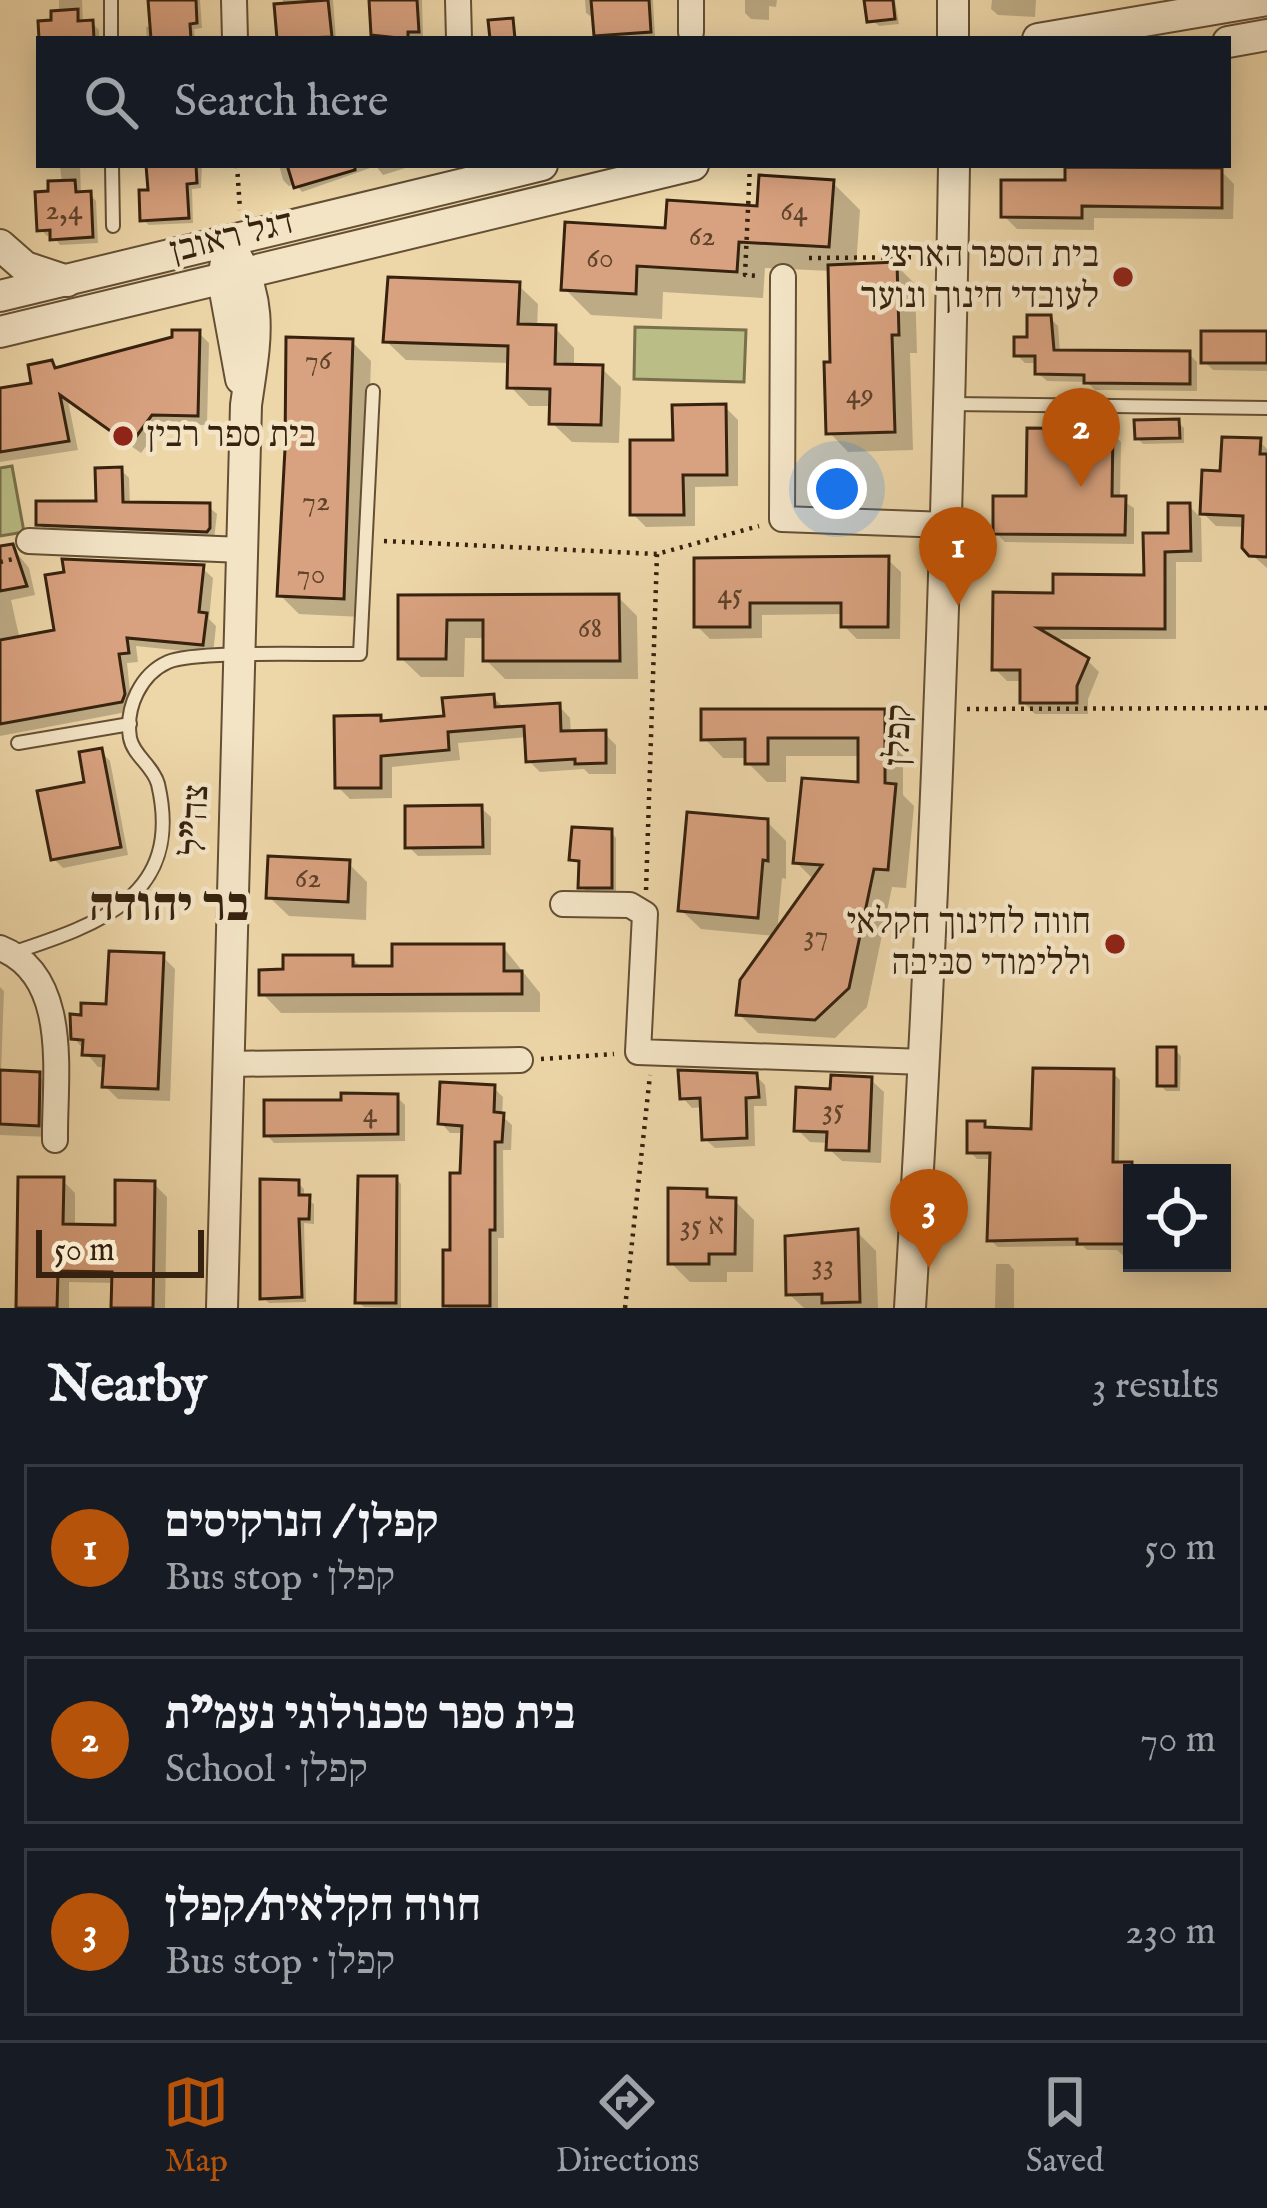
<!DOCTYPE html>
<meta charset="utf-8">
<style>
:root{--surface:#171b24;--page:#20242c;--text:#f1f3f6;--muted:#9ea1a6;--line:#363941;--accent:#b45309}
body{margin:0;font-family:"IM FELL English","Frank Ruhl Libre",serif;background:var(--page);color:var(--text)}
.controls{position:absolute;right:36px;bottom:36px;display:grid;overflow:hidden;border-radius:0px;box-shadow:0 6px 30px #0003}
.controls button{width:108px;height:108px;display:grid;place-items:center;padding:0;border:0;border-bottom:3px solid var(--line);background:var(--surface);color:var(--text);font:60px sans-serif}
.scale{position:absolute;left:36px;bottom:30px;width:168px;box-sizing:border-box;padding-left:12px;border:6px solid #36220e;border-top:0;font-size:33px;line-height:42px;white-space:nowrap;color:#36220e;-webkit-text-stroke:9px #f3e4c6;paint-order:stroke}
.you{position:absolute;left:837px;top:489px;width:42px;height:42px;margin:-30px;border:9px solid #fff;border-radius:50%;background:#1a73e8;box-shadow:0 0 0 18px #1a73e833}
.badge{display:grid;place-items:center;width:78px;height:78px;border-radius:50%;background:var(--accent);color:#fff;font-size:39px;font-weight:700}
.pin{position:absolute;translate:-50% -99px;filter:drop-shadow(0 3px 6px #0008)}
.pin::after{content:'';position:absolute;top:63px;width:42px;height:36px;background:inherit;clip-path:polygon(0 0,100% 0,50% 100%)}
.list{margin:0;padding:0;list-style:none}
h2{display:flex;justify-content:space-between;align-items:center;height:156px;margin:0;padding:0 48px;font-size:51px}
h2 small{font-size:39px;font-weight:400;color:var(--muted)}
.list li{display:grid;grid-template-columns:78px 1fr auto;gap:36px;align-items:center;box-sizing:border-box;height:168px;margin:0 24px 24px;padding:0 24px;border:3px solid var(--line);border-radius:0px}
.list b{display:block;font-size:45px;white-space:nowrap}
.list p{margin:0;font-size:39px;white-space:nowrap;color:var(--muted)}
.list em{font-size:39px;font-style:normal;color:var(--muted)}
.icon{flex:none;width:66px;height:66px;fill:none;stroke:currentColor;stroke-width:2;stroke-linecap:round;stroke-linejoin:round}
.map{position:relative;flex:none;width:1267px;height:1308px;overflow:hidden}
.search{position:absolute;background:var(--surface);box-shadow:0 6px 30px #0003;left:36px;right:36px;top:36px;height:132px;display:flex;align-items:center;gap:30px;box-sizing:border-box;padding:0 42px;border-radius:0px;color:var(--muted);font-size:45px}
.sheet{height:732px;background:var(--surface)}
nav{display:flex;justify-content:space-around;align-items:center;box-sizing:border-box;height:168px;border-top:3px solid var(--line);background:var(--surface);font-size:33px;color:var(--muted)}
nav a{display:grid;justify-items:center;gap:6px}
nav .on{color:var(--accent)}
.map>svg:first-child{display:block}
.green{fill:#babd86;stroke:#78704a;stroke-width:3}
.shadow{fill:#0003}
.building{fill:#d8a17f;stroke:#36220e;stroke-width:3}
.lines{fill:none;stroke-linecap:round;stroke-linejoin:round}
.service-casing{stroke:#644f34;stroke-width:16}
.minor-casing{stroke:#644f34;stroke-width:28}
.tertiary-casing{stroke:#644f34;stroke-width:34}
.path{stroke:#36220e;stroke-width:4.5;stroke-dasharray:3 6;stroke-linecap:butt}
.service{stroke:#f3e4c6;stroke-width:12}
.minor{stroke:#f3e4c6;stroke-width:24}
.tertiary{stroke:#f3e4c6;stroke-width:30}
.poi-dot{fill:#8f2418;stroke:#f3e4c6;stroke-width:4.5}
.labels{text-anchor:middle;dominant-baseline:central;stroke-width:9;stroke-linejoin:round;paint-order:stroke}
.number-label{font-size:30px;fill:#5e422a}
.street-label{font-size:36px;fill:#36220e;stroke:#f3e4c6}
.poi-label{font-size:36px;fill:#36220e;stroke:#f3e4c6;text-anchor:end}
.district-label{font-size:48px;font-weight:bold;fill:#36220e;stroke:#f3e4c6}
</style>
<div class="map">
<svg width="1267" height="1308" viewBox="0 0 1267 1308">
<rect width="100%" height="100%" fill="#edd6a8"/>
<filter id="stains"><feTurbulence type="fractalNoise" baseFrequency=".00167" numOctaves="4"/><feColorMatrix values="0 0 0 0 .2 0 0 0 0 .09 0 0 0 0 .02 0 0 0 .5 -.17"/></filter>
<radialGradient id="worn" r=".72"><stop offset=".6" stop-color="#630" stop-opacity="0"/><stop offset="1" stop-color="#630" stop-opacity=".3"/></radialGradient>
<g class="green">
<polygon points="635,327 746,330 744,382 634,379"/>
<polygon points="12,466 24,532 0,536 0,468"/>
</g>
<g class="shadow">
<polygon points="59,0 82,0 83,24 92,23 99,30 99,39 42,39 59,13"/>
<polygon points="151,0 200,0 202,28 194,29 195,39 147,39 146,27 153,26"/>
<polygon points="283,0 333,0 336,39 273,39 280,36"/>
<polygon points="382,0 422,0 423,36 379,39 374,34"/>
<polygon points="585,0 653,0 655,36 601,39 597,35 595,19 586,13"/>
<polygon points="745,0 777,0 776,7 769,6 769,20 751,19 745,13"/>
<polygon points="867,0 895,0 899,24 879,26 869,17"/>
<polygon points="992,0 1071,0 1036,0 1035,17 998,15 991,9"/>
<polygon points="60,165 80,165 81,195 90,194 96,201 98,243 60,245 53,235 47,236 40,229 51,194 62,184"/>
<polygon points="151,165 202,165 201,188 192,189 193,223 149,225 143,220 151,193"/>
<polygon points="279,165 415,165 383,175 376,166 302,192 296,184 289,186 283,180"/>
<polygon points="1221,171 1234,184 1233,219 1094,218 1094,230 1017,229 1004,216 1068,183"/>
<polygon points="833,183 860,210 856,267 896,265 915,284 917,353 910,353 913,450 848,452 829,432 834,365 831,271 765,268 763,298 663,292 662,319 591,315 564,288 668,231 760,209"/>
<polygon points="518,285 538,304 537,328 555,328 574,348 574,367 601,368 621,387 619,443 572,442 552,423 553,406 529,406 510,386 511,363 406,360 386,341"/>
<polygon points="1050,318 1058,326 1060,353 1189,354 1197,362 1197,391 1095,390 1087,382 1047,381 1038,373 1038,363 1025,363 1017,355"/>
<polygon points="199,333 209,343 207,425 162,424 141,453 68,401 78,450 0,462 0,391 35,386 51,364 58,370"/>
<polygon points="1267,334 1267,371 1213,370 1204,361"/>
<polygon points="352,342 371,361 362,617 299,614 280,595"/>
<polygon points="725,407 738,420 738,486 695,487 695,526 646,527 633,514 676,443"/>
<polygon points="1178,422 1184,428 1184,443 1143,444 1137,438"/>
<polygon points="1111,432 1121,442 1120,499 1134,508 1134,544 1005,542 996,533 1029,499"/>
<polygon points="1259,441 1267,449 1267,568 1251,554 1246,527 1216,526 1203,513 1223,474"/>
<polygon points="121,470 129,478 130,505 208,506 217,514 214,539 47,532 39,524 99,504"/>
<polygon points="1189,506 1201,518 1202,562 1176,562 1176,639 1051,639 1087,660 1099,672 1088,699 1088,714 1035,714 1023,702 1023,681 1007,681 995,669 1056,596 1147,578"/>
<polygon points="12,547 29,568 35,595 11,600 20,640 58,632 202,568 213,578 209,619 216,626 213,654 136,646 138,662 127,663 132,711 0,736 0,549"/>
<polygon points="888,560 901,572 900,639 857,639 844,626 844,614 762,615 762,638 710,639 697,626 697,561"/>
<polygon points="618,597 637,616 638,679 505,679 486,660 486,638 465,638 464,677 421,677 401,658 401,598"/>
<polygon points="493,697 505,709 559,706 570,718 571,734 604,733 616,745 616,774 589,774 584,769 540,772 528,760 527,737 458,743 460,760 392,767 392,798 350,799 338,787 380,718 385,724 447,718"/>
<polygon points="884,712 903,731 903,795 914,806 906,888 892,887 867,1007 835,1038 758,1033 739,1014 775,936 701,929 681,910 767,822 786,841 786,879 782,878 777,934 815,881 796,862 861,785 861,756 786,756 786,782 767,782 748,763 748,758 723,758 704,738"/>
<polygon points="101,752 110,761 128,855 63,868 54,859"/>
<polygon points="481,808 491,817 491,855 418,856 408,846"/>
<polygon points="611,832 616,838 616,893 587,892 581,886 582,865 572,859"/>
<polygon points="348,863 367,882 366,920 289,916 269,897"/>
<polygon points="503,947 540,993 540,1012 281,1013 262,993 352,958 363,969 395,969"/>
<polygon points="162,956 175,969 170,1101 118,1099 105,1086 106,1067 98,1067 74,1038 84,1018 109,1007"/>
<polygon points="0,987 4,991 1,1073 38,1075 51,1088 50,1137 0,1135"/>
<polygon points="1175,1050 1181,1056 1180,1091 1166,1091 1160,1085"/>
<polygon points="1112,1072 1120,1080 1119,1165 1166,1166 1174,1173 1132,1173 1132,1259 1126,1258 1117,1250 1087,1250 1083,1246 998,1247 990,1240 993,1159 977,1159 970,1152 984,1124 991,1130 1034,1132"/>
<polygon points="756,1076 765,1085 767,1106 754,1106 755,1146 715,1148 705,1139 704,1107 692,1108 683,1098"/>
<polygon points="871,1080 884,1092 881,1163 842,1161 829,1149 830,1143 810,1142 797,1129 833,1092"/>
<polygon points="494,1088 503,1097 502,1116 512,1125 511,1150 503,1150 504,1238 498,1238 498,1308 449,1308 446,1305 465,1133 450,1133 441,1123"/>
<polygon points="397,1097 405,1105 405,1141 274,1143 267,1135 344,1103"/>
<polygon points="396,1179 401,1184 401,1308 364,1307 358,1302"/>
<polygon points="62,1180 75,1193 75,1227 118,1228 154,1184 167,1197 165,1308 114,1308 114,1283 69,1282 69,1308 19,1308"/>
<polygon points="298,1183 304,1189 304,1198 314,1204 314,1224 304,1223 306,1302 269,1303 263,1297"/>
<polygon points="706,1192 715,1200 735,1201 754,1220 753,1272 727,1272 727,1282 690,1282 671,1263"/>
<polygon points="857,1232 876,1251 878,1308 804,1308 789,1294"/>
<polygon points="996,1264 1009,1264 1014,1270 1014,1308 995,1308"/>
</g>
<g class="building">
<polygon points="148,0 196,0 197,23 190,24 191,39 151,39"/>
<polygon points="328,0 332,37 277,39 274,4"/>
<polygon points="369,0 417,0 419,32 408,32 408,39 371,35"/>
<polygon points="591,0 649,0 651,32 594,36"/>
<polygon points="864,0 893,0 895,19 867,22"/>
<polygon points="78,9 78,21 93,20 94,39 39,39 38,21 51,20 51,11"/>
<polygon points="513,18 515,39 490,39 488,20"/>
<polygon points="146,165 196,165 197,183 187,184 189,218 140,221 139,190 148,190"/>
<polygon points="287,165 355,165 355,170 294,188"/>
<polygon points="1065,167 1222,168 1222,208 1082,206 1082,218 1001,217 1001,180 1065,180"/>
<polygon points="759,175 834,180 829,247 739,242 737,272 637,266 636,294 561,290 565,222 665,228 667,200 757,206"/>
<polygon points="75,180 76,192 91,191 93,237 50,240 50,230 37,231 35,192 48,191 48,181"/>
<polygon points="897,262 899,335 892,335 895,432 826,434 824,362 830,362 828,265"/>
<polygon points="388,277 520,282 518,324 556,325 555,364 603,365 601,425 549,424 550,389 507,388 508,346 383,342"/>
<polygon points="1027,315 1051,315 1054,350 1190,351 1190,384 1084,383 1084,375 1035,374 1035,356 1014,356 1014,337 1027,337"/>
<polygon points="172,330 200,330 198,416 152,415 130,445 60,395 69,441 0,452 0,388 31,383 28,365 52,360 55,368 172,337"/>
<rect x="1201" y="331" width="66" height="32"/>
<polygon points="286,337 353,339 344,599 277,596 285,449"/>
<polygon points="726,404 727,475 683,475 684,515 630,515 630,440 673,440 672,405"/>
<polygon points="1179,419 1180,438 1135,439 1134,420"/>
<polygon points="1027,428 1113,429 1112,496 1126,496 1125,535 993,534 993,496 1026,496"/>
<polygon points="1222,437 1261,438 1260,454 1267,454 1267,557 1249,556 1242,548 1243,516 1200,514 1202,470 1220,471"/>
<polygon points="122,467 123,502 210,503 210,528 207,532 36,525 36,501 96,501 95,468"/>
<polygon points="1168,503 1190,503 1191,551 1165,552 1165,629 1038,628 1089,658 1077,686 1077,703 1020,703 1020,670 992,670 993,592 1053,593 1053,574 1144,575 1143,533 1168,533"/>
<polygon points="13,544 27,586 0,591 0,546"/>
<polygon points="889,556 888,627 841,627 841,603 750,603 750,627 694,627 694,558"/>
<polygon points="62,559 204,565 199,612 207,613 203,645 127,638 129,653 119,654 125,694 122,702 0,724 0,640 54,630 45,575 64,572"/>
<polygon points="619,594 620,661 483,661 483,620 447,620 446,659 398,659 398,595"/>
<polygon points="494,694 495,707 560,703 561,731 606,730 606,763 575,764 575,759 526,762 524,726 448,732 449,750 381,756 381,788 335,788 334,716 381,715 381,721 444,716 442,698"/>
<polygon points="701,709 885,709 885,783 896,784 888,870 874,869 849,988 815,1020 736,1015 740,980 822,865 793,863 802,778 858,782 858,738 768,738 768,764 745,764 745,739 701,740"/>
<polygon points="102,748 121,847 51,860 37,791 84,782 79,752"/>
<polygon points="482,805 483,847 405,848 405,806"/>
<polygon points="687,812 768,819 768,861 763,860 758,918 678,911"/>
<polygon points="572,827 612,829 612,888 578,888 579,861 569,860"/>
<polygon points="268,856 350,860 348,902 266,898"/>
<polygon points="392,944 504,944 504,971 522,971 522,994 259,995 259,970 283,969 283,955 353,955 353,966 392,966"/>
<polygon points="109,951 164,953 158,1089 102,1087 104,1056 82,1055 83,1040 71,1039 70,1014 81,1015 81,1003 106,1004"/>
<rect x="1157" y="1047" width="19" height="39"/>
<polygon points="1033,1068 1114,1069 1113,1162 1132,1162 1132,1244 1077,1244 1077,1239 987,1241 990,1153 967,1153 967,1121 985,1121 985,1127 1031,1129"/>
<polygon points="0,1070 40,1072 39,1126 0,1124"/>
<polygon points="678,1070 757,1073 759,1097 746,1098 747,1138 702,1140 700,1098 680,1099"/>
<polygon points="831,1075 872,1077 869,1151 826,1150 827,1132 794,1131 796,1087 830,1089"/>
<polygon points="440,1082 495,1085 494,1112 504,1113 502,1142 495,1142 495,1230 490,1230 490,1306 443,1306 443,1250 450,1250 450,1173 460,1173 462,1126 438,1124"/>
<polygon points="341,1093 398,1094 398,1134 264,1136 264,1100 341,1100"/>
<polygon points="358,1176 397,1176 396,1303 355,1303"/>
<polygon points="18,1177 64,1177 63,1224 115,1225 115,1180 155,1181 153,1308 111,1308 112,1272 58,1271 57,1308 16,1308"/>
<polygon points="260,1179 299,1180 299,1195 310,1195 309,1219 299,1219 302,1297 260,1299"/>
<polygon points="668,1188 707,1189 707,1197 736,1198 735,1254 709,1254 709,1264 668,1264"/>
<polygon points="858,1229 860,1302 822,1303 822,1294 786,1295 785,1236"/>
</g>
<g class="lines">
<g class="service-casing">
<g id="service">
<polyline points="111,0 111,39"/>
<polyline points="112,165 113,226"/>
<polyline points="950,404 1267,408"/>
<polyline points="18,743 130,724"/>
<path d="M12 953C100 924 184 896 158 784 153 766 133 755 130 738 125 707 141 674 168 662 194 650 323 655 360 654L373 391"/>
</g>
</g>
<g class="minor-casing">
<g id="minor">
<polyline points="234,0 235,39"/>
<polyline points="458,0 459,39"/>
<polyline points="691,0 691,32"/>
<polyline points="783,277 782,519 947,525"/>
<polyline points="29,541 242,550"/>
<polyline points="563,904 630,905 645,914 638,1052 925,1062"/>
<path d="M0 948C72 976 54 1079 55 1140"/>
<polyline points="228,1064 520,1060"/>
</g>
</g>
<g class="tertiary-casing">
<g id="tertiary">
<polyline points="953,39 953,0"/>
<polyline points="1038,39 1267,0"/>
<polyline points="1228,42 1267,35"/>
<polyline points="0,245 25,267 67,281"/>
<polyline points="226,261 223,280 241,379"/>
<polyline points="0,296 542,165"/>
<polyline points="0,332 693,165"/>
<path d="M222 1308 246 405C255 341 266 300 228 243"/>
<path d="M910 1308C933 927 948 546 954 165"/>
</g>
</g>
<g class="path">
<polyline points="237,165 240,210"/>
<polyline points="750,165 745,275 759,276"/>
<polyline points="809,258 929,257"/>
<polyline points="384,541 657,554 759,526"/>
<polyline points="0,562 18,558"/>
<polyline points="967,709 1267,708"/>
<polyline points="646,890 657,554"/>
<polyline points="541,1059 614,1054"/>
<polyline points="625,1308 650,1075"/>
</g>
<use href="#service" class="service"/>
<use href="#minor" class="minor"/>
<use href="#tertiary" class="tertiary"/>
</g>
<g class="poi-dot">
<circle cx="1123" cy="277" r="12"/>
<circle cx="123" cy="436" r="12"/>
<circle cx="1115" cy="944" r="12"/>
</g>
<g class="labels">
<g class="number-label">
<text x="64" y="211">2,4</text>
<text x="794" y="212">64</text>
<text x="702" y="237">62</text>
<text x="600" y="259">60</text>
<text x="318" y="361">76</text>
<text x="860" y="395">49</text>
<text x="316" y="502">72</text>
<text x="311" y="575">70</text>
<text x="730" y="595">45</text>
<text x="590" y="629">68</text>
<text x="308" y="879">62</text>
<text x="816" y="936">37</text>
<text x="833" y="1110">35</text>
<text x="370" y="1114">4</text>
<text x="702" y="1226">35 א</text>
<text x="823" y="1265">33</text>
</g>
<g class="street-label">
<text transform="translate(232 237) rotate(-14)">דגל ראובן</text>
<text transform="translate(899 735) rotate(-88)">קפלן</text>
<text transform="translate(196 820) rotate(-88)">צה"ל</text>
</g>
<g class="poi-label">
<text x="1099" y="256">בית הספר הארצי<tspan x="1099" dy="41">לעובדי חינוך ונוער</tspan></text>
<text x="147" y="436" text-anchor="start">בית ספר רבין</text>
<text x="1091" y="923">חווה לחינוך חקלאי<tspan x="1091" dy="41">וללימודי סביבה</tspan></text>
</g>
<g class="district-label">
<text x="169" y="907">בר יהודה</text>
</g>
</g>
<rect width="100%" height="100%" filter="url(#stains)"/>
<rect width="100%" height="100%" fill="url(#worn)"/>
</svg>
<div class="controls">
<button><svg class="icon" aria-label="locate" viewBox="0 0 24 24"><circle cx="12" cy="12" r="6"/><path d="M12 2v4M12 18v4M2 12h4M18 12h4"/></svg></button>
</div>
<div class="scale">50 m</div>
<div class="you"></div>
<div class="pin badge" style="left:958px;top:606px">1</div>
<div class="pin badge" style="left:1081px;top:487px">2</div>
<div class="pin badge" style="left:929px;top:1268px">3</div>
<div class="search"><svg class="icon" aria-label="search" viewBox="0 0 24 24"><circle cx="10" cy="10" r="6"/><path d="M15 15l6 6"/></svg>Search here</div>
</div>
<section class="sheet">
<h2>Nearby<small>3 results</small></h2>
<ul class="list">
<li><span class="badge">1</span><div><b>קפלן / הנרקיסים</b><p>Bus stop · קפלן</p></div><em>50 m</em></li>
<li><span class="badge">2</span><div><b>בית ספר טכנולוגי נעמ&quot;ת</b><p>School · קפלן</p></div><em>70 m</em></li>
<li><span class="badge">3</span><div><b>חווה חקלאית/קפלן</b><p>Bus stop · קפלן</p></div><em>230 m</em></li>
</ul>
</section>
<nav>
<a class="on"><svg class="icon" aria-label="map" viewBox="0 0 24 24"><path d="M3 6l6-2 6 2 6-2v14l-6 2-6-2-6 2zM9 4v14M15 6v14"/></svg>Map</a>
<a><svg class="icon" aria-label="directions" viewBox="0 0 24 24"><path d="M12 3l9 9-9 9-9-9zM9 14v-3h6M13 9l2 2-2 2"/></svg>Directions</a>
<a><svg class="icon" aria-label="saved" viewBox="0 0 24 24"><path d="M7 4h10v16l-5-4-5 4z"/></svg>Saved</a>
</nav>
